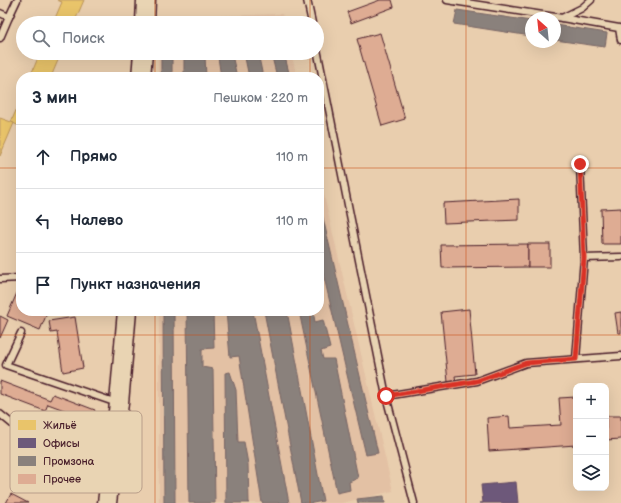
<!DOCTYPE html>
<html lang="ru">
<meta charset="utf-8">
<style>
:root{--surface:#fff;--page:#f2f2f3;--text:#1f2937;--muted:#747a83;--line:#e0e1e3}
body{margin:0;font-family:"Balsamiq Sans",sans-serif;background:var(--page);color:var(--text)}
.controls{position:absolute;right:12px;bottom:12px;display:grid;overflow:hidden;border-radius:8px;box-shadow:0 4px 16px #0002}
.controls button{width:36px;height:36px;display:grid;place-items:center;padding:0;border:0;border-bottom:1px solid var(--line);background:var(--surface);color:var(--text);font:20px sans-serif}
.compass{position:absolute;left:525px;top:12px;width:36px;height:36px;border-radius:50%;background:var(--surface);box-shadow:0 4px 16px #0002;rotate:333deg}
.stop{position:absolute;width:12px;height:12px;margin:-9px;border:3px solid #d93025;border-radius:50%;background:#fff}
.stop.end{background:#d93025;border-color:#fff;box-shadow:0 1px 4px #0008}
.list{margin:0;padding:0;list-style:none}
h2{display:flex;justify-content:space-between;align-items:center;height:52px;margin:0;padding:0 16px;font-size:17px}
h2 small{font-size:13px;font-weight:400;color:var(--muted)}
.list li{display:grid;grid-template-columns:26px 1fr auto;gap:12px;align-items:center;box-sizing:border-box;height:64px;padding:0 16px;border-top:1px solid var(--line)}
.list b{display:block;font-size:15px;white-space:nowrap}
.list em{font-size:13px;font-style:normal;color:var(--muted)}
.icon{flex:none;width:22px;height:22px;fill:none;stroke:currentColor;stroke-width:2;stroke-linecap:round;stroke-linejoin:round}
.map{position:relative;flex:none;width:621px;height:503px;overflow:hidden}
.search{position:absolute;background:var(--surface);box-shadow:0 4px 16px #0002;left:16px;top:16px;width:308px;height:44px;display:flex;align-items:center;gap:10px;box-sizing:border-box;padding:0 14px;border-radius:22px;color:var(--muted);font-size:15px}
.panel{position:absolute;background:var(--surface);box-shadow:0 4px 16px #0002;left:16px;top:72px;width:308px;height:244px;border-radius:16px}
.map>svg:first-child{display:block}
.built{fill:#e3c1a4}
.homes{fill:#e9c46a;stroke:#b99257}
.offices{fill:#6d597a;stroke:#624862}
.industry{fill:#8a817c;stroke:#776464}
.building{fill:#deac93;stroke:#4a1f2b}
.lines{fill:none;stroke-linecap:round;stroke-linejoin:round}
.lane-casing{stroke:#4a1f2b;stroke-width:9}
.secondary-casing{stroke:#4a1f2b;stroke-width:21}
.lane{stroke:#e9d4b3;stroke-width:6}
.secondary{stroke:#e9d4b3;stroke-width:18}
.route{stroke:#d93025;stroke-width:5}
.grid{fill:none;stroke:#c84d12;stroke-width:1;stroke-opacity:0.55}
.key{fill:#e9d4b3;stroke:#b99e8a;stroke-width:1}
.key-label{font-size:11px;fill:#4a1f2b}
</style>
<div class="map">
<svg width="621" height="503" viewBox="0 0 621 503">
<rect width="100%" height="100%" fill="#e9ceae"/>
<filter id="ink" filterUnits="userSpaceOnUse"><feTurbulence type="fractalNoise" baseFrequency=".025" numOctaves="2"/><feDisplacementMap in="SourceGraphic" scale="8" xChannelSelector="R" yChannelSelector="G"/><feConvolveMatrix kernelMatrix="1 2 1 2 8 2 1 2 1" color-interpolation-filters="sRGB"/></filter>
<g filter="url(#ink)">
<g class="built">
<polygon points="282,14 284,23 158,23 158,18"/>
<polygon points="158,53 291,53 297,77 158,77"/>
<polygon points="319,174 393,491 342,503 159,503 159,311 319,311"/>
</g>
<g class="homes">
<polygon points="57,0 84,0 74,23 53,23 62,2"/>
<polygon points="40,53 61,53 51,77 30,77"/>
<polygon points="21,99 21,127 11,122"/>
<polygon points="0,118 14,123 0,156"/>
</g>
<polygon class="offices" points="516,482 518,503 480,503 483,503 481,485"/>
<g class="industry">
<polygon points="457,10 531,21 531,36 454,24"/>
<polygon points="235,20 235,23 196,23"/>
<polygon points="555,25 607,33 605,47 555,40"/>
<rect x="161" y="53" width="11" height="24"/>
<polygon points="244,53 258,53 263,77 249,77"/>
<polygon points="271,53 284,53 290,77 277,77"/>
<polygon points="232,55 237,77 221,77 218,57"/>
<polygon points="205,56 206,77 184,77 184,58"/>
<polygon points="319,201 378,453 366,455 319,256"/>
<polygon points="163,311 174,311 175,503 164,503"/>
<polygon points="187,311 213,311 214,348 202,349 202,367 213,369 215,503 189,503"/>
<polygon points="226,311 253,311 289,503 262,503 239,356 230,357"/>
<polygon points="264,311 287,311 323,501 313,503 301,503"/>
<polygon points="299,311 313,311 315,322 323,320 330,348 321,351 323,359 334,359 358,478 349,482 350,490 337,493"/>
<polygon points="230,372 236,390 238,442 244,442 248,464 249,503 226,503 225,373"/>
<polygon points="384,496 385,503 358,503 357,499"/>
</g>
<g class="building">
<polygon points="380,0 392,0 394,7 351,23 347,12"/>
<polygon points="380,33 405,119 382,126 357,39"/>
<polygon points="519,199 519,220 444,223 443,203"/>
<polygon points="621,208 621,244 602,244 601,209"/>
<polygon points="528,244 528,267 442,268 441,245"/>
<rect x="528" y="244" width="22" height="23"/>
<polygon points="20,286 21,287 21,311 48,311 40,330 7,316"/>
<polygon points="469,309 475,374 455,376 456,382 448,382 441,312"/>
<polygon points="621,312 621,333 618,333 615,313"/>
<polygon points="0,316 8,320 0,338"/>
<polygon points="75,317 83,368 63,372 57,332 51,333 49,321"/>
<polygon points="0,381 50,400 53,394 95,410 91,420 48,404 45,411 0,394"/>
<polygon points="576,397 576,445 489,451 487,418 509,416 510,428 561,425 559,398"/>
<polygon points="606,416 621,416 621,439 606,440"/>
<polygon points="11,494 28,503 6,503"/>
</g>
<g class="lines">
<g class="lane-casing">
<g id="lane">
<polyline points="307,0 312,23"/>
<polyline points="447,0 562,18 619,28 621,40"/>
<polyline points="0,13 9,17 0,38"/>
<polyline points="9,17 17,0"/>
<polyline points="562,18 582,8 591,0"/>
<polyline points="317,49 386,396 414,503"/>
<polyline points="580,164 584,258"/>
<polyline points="0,279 21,278"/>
<polyline points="21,333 6,365 117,403"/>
<polyline points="576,359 584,258 621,257"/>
<polyline points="386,396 477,381 526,363 621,356"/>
<polyline points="0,414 22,432"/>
</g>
</g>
<g class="secondary-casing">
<g id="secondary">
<polyline points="145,23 146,0"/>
<polyline points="141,77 143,53"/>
<polyline points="107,503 119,403 127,311"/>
</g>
</g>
<use href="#lane" class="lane"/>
<use href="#secondary" class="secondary"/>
</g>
</g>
<g class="lines" filter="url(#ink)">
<polyline class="route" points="386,396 477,381 526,363 576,359 584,258 580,164"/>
</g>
<path class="grid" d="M155 0V23M310 0V23M466 0V503M155 53V77M310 53V77M0 168H21M319 168H621M155 311V503M310 311V503M0 335H621"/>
<rect x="10" y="411" width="132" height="82" rx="6" class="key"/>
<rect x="18" y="420" width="18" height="10" fill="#e9c46a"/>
<rect x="18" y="438" width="18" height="10" fill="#6d597a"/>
<rect x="18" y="456" width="18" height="10" fill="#8a817c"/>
<rect x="18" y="474" width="18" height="10" fill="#deac93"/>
<g class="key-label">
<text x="43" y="429">Жильё</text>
<text x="43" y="447">Офисы</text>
<text x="43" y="465">Промзона</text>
<text x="43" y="483">Прочее</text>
</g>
</svg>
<div class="controls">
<button>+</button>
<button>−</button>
<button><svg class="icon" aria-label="layers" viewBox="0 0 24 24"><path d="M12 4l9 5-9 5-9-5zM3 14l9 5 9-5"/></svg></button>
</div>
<svg class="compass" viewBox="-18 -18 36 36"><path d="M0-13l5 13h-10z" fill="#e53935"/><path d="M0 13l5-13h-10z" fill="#747a83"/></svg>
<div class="stop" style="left:386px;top:396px"></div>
<div class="stop end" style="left:580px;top:164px"></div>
<div class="search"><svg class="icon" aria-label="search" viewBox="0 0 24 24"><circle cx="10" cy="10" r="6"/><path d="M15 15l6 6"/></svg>Поиск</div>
<section class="panel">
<h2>3 мин<small>Пешком · 220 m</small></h2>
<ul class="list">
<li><svg class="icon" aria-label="ahead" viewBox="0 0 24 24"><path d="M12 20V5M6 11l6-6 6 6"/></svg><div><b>Прямо</b></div><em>110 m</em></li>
<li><svg class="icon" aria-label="left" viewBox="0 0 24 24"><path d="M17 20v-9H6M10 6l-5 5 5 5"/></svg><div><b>Налево</b></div><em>110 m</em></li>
<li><svg class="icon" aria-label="arrive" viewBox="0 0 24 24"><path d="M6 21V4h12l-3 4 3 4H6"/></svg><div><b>Пункт назначения</b></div></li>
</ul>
</section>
</div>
